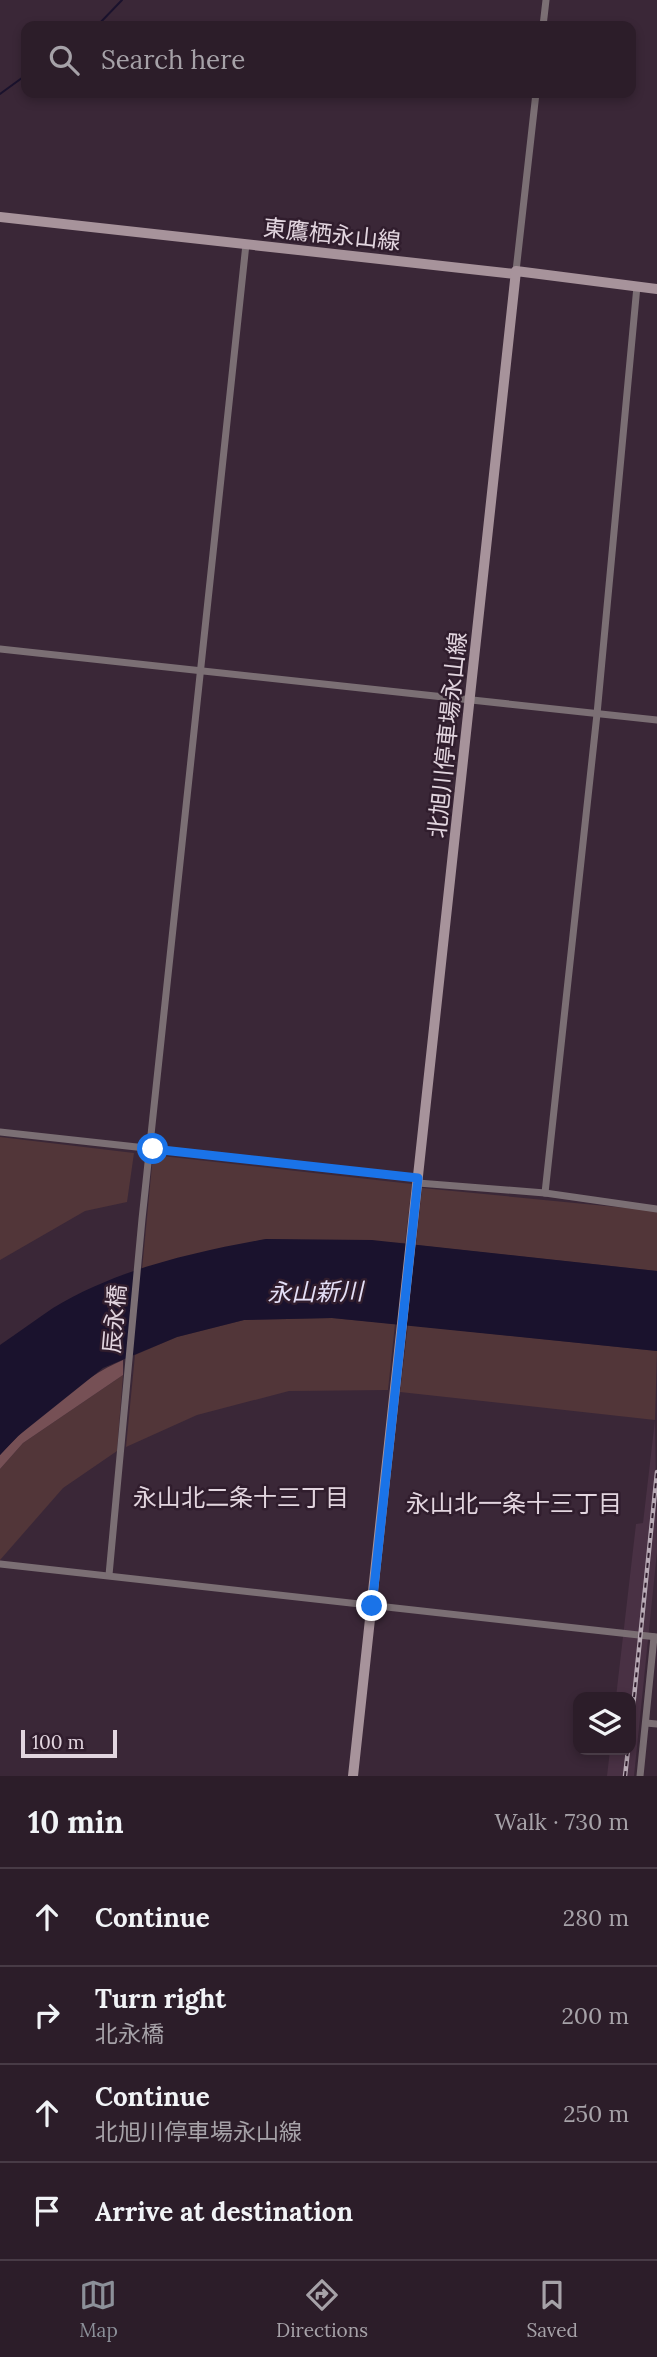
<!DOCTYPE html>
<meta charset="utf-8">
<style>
:root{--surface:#2c1d29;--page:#382a35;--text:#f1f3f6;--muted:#a6a2a8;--line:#483b46;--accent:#8c9099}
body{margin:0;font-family:Lora,"Noto Sans JP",serif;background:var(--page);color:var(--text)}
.controls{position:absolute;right:21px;bottom:21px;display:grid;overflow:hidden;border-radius:14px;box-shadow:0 4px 10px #0003}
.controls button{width:63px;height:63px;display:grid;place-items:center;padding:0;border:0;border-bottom:2px solid var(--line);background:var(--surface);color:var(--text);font:35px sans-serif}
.scale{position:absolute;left:21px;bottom:18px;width:96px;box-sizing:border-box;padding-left:7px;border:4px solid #e2d5df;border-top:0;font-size:19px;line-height:24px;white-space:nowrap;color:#e2d5df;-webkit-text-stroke:5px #301d2d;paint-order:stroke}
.stop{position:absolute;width:21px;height:21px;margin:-16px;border:5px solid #1a73e8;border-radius:50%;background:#fff}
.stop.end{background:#1a73e8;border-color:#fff;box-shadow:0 2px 7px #0008}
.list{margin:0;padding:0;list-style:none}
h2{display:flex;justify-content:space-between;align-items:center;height:91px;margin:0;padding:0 28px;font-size:30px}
h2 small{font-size:23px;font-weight:400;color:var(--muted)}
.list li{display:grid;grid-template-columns:46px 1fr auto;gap:21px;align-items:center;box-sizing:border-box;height:98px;padding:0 28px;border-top:2px solid var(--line)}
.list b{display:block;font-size:26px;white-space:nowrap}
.list p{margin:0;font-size:23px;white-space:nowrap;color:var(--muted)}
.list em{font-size:23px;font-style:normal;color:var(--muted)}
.icon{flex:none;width:38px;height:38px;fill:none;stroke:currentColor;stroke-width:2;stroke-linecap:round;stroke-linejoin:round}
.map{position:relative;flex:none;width:657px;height:1776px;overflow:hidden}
.search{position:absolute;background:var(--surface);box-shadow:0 4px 10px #0003;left:21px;right:21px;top:21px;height:77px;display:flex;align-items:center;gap:18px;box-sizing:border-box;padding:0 24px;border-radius:14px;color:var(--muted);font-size:26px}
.sheet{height:483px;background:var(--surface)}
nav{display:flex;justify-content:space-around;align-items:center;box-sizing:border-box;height:98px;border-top:2px solid var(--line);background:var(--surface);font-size:19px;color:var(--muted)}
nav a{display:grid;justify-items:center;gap:4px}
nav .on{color:var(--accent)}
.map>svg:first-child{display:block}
.built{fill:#493144}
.green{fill:#523639}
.forest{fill:#765055}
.water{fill:#1a122d}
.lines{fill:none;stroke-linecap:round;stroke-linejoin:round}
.stream{stroke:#1a122d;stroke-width:2}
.minor{stroke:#7b6f74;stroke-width:7}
.secondary{stroke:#a7939b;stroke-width:10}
.rail-casing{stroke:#b8aab5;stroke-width:4.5}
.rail{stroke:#301d2d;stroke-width:2;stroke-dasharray:5;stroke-linecap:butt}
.route{stroke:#1a73e8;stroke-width:9}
.labels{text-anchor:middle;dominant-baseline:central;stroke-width:5;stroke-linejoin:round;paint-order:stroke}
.street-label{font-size:23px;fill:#e2d5df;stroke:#301d2d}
.water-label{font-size:24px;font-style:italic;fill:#e5e0f8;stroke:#301d2d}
.neighbourhood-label{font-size:24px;fill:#e2d5df;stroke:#301d2d}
</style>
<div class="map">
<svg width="657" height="1776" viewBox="0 0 657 1776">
<rect width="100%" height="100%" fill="#3a2737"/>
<polygon class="built" points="655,1420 657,1552 634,1776 607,1776 610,1750 631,1750 631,1697 616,1697 636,1524 643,1523"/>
<g class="green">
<polygon points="0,1137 134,1153 127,1202 85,1211 0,1260"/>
<polygon points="153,1155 412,1184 405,1243 266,1239 142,1270"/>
<polygon points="422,1188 657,1211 657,1271 416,1245"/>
<polygon points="332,1318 395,1324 388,1390 289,1391 197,1415 126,1447 135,1355 177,1337 244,1320"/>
<polygon points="408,1325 657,1351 655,1420 400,1392"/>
<polygon points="123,1375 117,1451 63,1488 0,1560 0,1469 23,1443"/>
</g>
<path class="forest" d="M123 1360V1375L23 1443 0 1469V1455C31 1421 81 1378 123 1360Z"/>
<path class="water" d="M266 1239 372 1240 657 1271V1351L332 1318 244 1320 177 1337 103 1368 18 1436 0 1455V1345C18 1333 35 1320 53 1308 117 1269 194 1252 266 1239Z"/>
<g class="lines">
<g class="stream">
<polyline points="97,26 122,0"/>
<polyline points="0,94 26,75"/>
</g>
<g class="minor">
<polyline points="543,26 546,0"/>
<polyline points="516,271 536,93"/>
<polyline points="0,649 657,720"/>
<polyline points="0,1132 419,1178"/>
<polyline points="418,1183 545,1193 657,1209"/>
<polyline points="545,1193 597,714 637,286"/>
<polyline points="0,1564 657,1637"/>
<polyline points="109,1575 142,1219 246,244"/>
<polyline points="646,1723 657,1724"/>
<polyline points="640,1776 654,1637"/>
</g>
<g class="secondary">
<polyline points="0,217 515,274"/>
<polyline points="353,1776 516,271 657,289"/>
</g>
<g class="rail-casing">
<g id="rail">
<polyline points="631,1727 657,1472"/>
<polyline points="625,1776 628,1750"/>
</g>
</g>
<use href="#rail" class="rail"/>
</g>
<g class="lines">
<polyline class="route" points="153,1149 418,1178 372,1606"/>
</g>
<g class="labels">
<g class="street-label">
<text transform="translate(332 234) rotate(6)">東鷹栖永山線</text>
<text transform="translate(447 735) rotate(-84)">北旭川停車場永山線</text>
<text transform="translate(114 1319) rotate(-85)">辰永橋</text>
</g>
<g class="water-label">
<text transform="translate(315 1292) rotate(-1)">永山新川</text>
</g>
<g class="neighbourhood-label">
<text x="241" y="1497">永山北二条十三丁目</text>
<text x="514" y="1503">永山北一条十三丁目</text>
</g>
</g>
</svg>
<div class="controls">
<button><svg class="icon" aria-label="layers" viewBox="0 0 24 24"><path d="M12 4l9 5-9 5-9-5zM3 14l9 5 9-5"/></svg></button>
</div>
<div class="scale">100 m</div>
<div class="stop" style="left:153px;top:1149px"></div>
<div class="stop end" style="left:372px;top:1606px"></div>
<div class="search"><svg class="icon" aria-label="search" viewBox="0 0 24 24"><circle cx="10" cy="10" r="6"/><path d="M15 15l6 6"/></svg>Search here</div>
</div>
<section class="sheet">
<h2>10 min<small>Walk · 730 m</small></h2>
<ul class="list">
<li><svg class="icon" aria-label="ahead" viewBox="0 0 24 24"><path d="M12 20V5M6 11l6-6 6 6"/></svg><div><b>Continue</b></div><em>280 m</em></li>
<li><svg class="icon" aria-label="right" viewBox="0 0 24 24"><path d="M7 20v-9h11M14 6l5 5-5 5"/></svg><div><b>Turn right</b><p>北永橋</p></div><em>200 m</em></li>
<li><svg class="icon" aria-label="ahead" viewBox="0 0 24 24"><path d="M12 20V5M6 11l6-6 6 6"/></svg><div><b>Continue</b><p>北旭川停車場永山線</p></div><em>250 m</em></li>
<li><svg class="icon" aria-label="arrive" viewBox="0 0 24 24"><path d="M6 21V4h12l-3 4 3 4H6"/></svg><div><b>Arrive at destination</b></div></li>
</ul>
</section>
<nav>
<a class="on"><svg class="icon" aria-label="map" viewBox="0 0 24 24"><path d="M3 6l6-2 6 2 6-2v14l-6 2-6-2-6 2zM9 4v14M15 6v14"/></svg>Map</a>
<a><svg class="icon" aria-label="directions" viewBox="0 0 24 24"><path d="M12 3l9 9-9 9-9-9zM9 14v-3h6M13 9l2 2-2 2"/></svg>Directions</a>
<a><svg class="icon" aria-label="saved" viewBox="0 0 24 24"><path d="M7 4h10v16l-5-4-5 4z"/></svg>Saved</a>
</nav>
